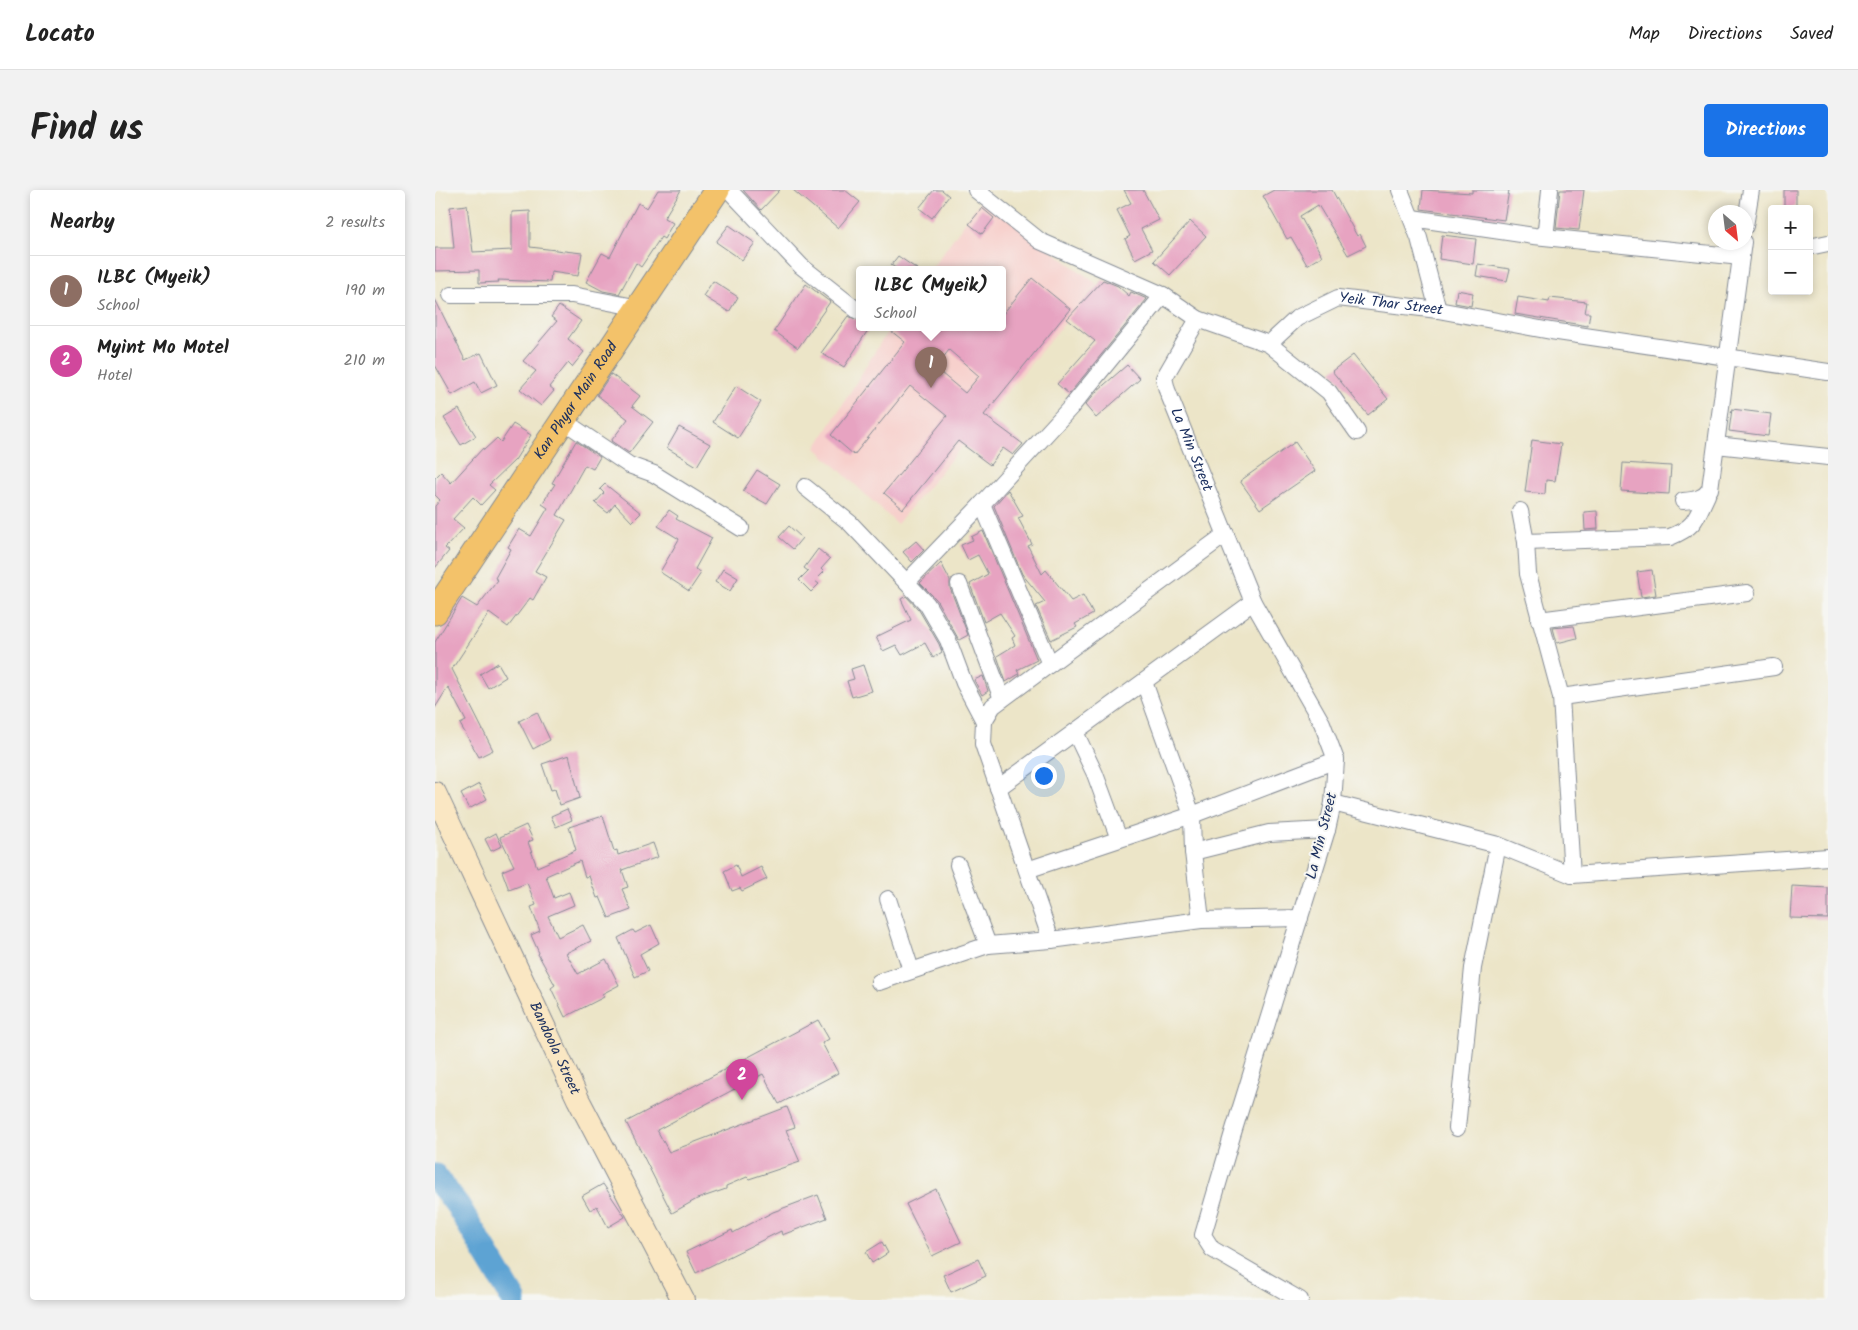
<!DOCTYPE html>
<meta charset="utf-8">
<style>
:root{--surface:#fff;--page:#f2f2f2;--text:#222;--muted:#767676;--line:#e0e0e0;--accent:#1a73e8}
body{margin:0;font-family:Kalam,sans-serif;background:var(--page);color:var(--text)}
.controls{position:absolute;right:15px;top:15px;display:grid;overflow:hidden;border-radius:5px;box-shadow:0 2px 8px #0003}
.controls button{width:45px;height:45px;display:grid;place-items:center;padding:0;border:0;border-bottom:1px solid var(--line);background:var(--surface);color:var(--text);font:25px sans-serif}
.compass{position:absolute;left:1273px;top:15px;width:45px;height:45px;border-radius:50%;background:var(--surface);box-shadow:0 2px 8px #0003;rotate:152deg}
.you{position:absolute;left:608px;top:585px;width:18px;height:18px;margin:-12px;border:4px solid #fff;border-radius:50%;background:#1a73e8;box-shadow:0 0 0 8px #1a73e833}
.badge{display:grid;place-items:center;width:32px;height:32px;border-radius:50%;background:var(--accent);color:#fff;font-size:16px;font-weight:700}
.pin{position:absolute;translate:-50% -41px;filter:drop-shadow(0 1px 2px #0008)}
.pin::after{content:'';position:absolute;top:26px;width:18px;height:15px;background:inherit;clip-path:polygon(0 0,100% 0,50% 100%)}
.popup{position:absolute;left:421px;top:76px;width:150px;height:65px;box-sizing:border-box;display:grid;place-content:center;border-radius:5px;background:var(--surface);filter:drop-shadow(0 1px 4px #0005);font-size:16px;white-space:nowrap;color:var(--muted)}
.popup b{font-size:19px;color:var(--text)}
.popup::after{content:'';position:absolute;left:50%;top:100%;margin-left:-10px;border:10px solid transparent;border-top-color:var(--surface)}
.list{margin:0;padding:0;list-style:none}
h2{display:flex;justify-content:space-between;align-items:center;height:65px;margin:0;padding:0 20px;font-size:21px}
h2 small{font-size:16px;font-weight:400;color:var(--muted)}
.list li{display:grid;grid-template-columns:32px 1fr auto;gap:15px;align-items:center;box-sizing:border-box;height:70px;padding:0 20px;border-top:1px solid var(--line)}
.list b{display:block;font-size:19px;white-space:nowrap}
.list p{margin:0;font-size:16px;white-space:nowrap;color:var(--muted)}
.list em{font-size:16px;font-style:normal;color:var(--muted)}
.map{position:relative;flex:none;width:1393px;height:1110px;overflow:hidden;border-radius:5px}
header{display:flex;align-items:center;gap:30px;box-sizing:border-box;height:70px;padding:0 25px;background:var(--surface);border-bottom:1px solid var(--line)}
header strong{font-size:24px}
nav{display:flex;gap:28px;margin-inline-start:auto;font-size:18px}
.intro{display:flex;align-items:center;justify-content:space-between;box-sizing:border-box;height:120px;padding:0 30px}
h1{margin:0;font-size:35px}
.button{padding:12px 22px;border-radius:5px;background:var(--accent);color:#fff;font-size:18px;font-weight:700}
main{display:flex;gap:30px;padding:0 30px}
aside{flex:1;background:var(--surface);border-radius:5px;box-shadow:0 2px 8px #0003}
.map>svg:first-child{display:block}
.built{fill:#f7d0cc}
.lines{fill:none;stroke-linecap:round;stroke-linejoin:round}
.river{stroke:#5da3d3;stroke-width:25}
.building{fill:#e7a3c1;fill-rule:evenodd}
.street-casing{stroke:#848a93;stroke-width:18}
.secondary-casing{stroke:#848a93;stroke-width:24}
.primary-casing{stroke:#848a93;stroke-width:27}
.street{stroke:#fff;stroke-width:16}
.secondary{stroke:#fae7c3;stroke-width:22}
.primary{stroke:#f3c26a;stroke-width:25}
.labels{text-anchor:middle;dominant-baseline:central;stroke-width:4;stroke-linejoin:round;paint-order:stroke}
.street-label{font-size:15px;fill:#1b2f5e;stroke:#f6f6f2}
</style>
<header>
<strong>Locato</strong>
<nav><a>Map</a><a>Directions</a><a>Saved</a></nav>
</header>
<div class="intro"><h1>Find us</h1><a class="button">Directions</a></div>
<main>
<aside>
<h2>Nearby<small>2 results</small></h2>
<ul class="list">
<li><span class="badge" style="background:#8d6e63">1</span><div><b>ILBC (Myeik)</b><p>School</p></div><em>190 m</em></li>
<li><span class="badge" style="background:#d1479c">2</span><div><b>Myint Mo Motel</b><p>Hotel</p></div><em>210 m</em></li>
</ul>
</aside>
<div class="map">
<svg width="1393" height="1110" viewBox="0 0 1393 1110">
<rect width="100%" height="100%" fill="#f6f6f2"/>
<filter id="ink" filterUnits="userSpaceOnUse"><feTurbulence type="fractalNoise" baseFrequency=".02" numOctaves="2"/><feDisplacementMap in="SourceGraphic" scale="10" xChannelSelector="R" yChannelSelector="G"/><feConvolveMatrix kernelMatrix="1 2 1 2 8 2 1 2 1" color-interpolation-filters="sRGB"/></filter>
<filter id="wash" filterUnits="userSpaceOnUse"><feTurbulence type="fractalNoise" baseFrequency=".0096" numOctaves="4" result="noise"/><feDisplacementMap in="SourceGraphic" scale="20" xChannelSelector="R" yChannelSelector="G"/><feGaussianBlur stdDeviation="1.12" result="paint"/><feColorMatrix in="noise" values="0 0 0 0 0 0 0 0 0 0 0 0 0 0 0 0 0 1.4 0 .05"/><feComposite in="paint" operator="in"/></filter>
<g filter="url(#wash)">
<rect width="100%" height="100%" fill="#ece5c8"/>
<polygon class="built" points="547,9 662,94 462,334 381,258 455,137 567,137 567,79 496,79"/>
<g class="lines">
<polyline class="river" points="0,986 23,1016 79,1110"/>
</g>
<g id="blocks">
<g class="building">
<polygon points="223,0 246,0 229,28 238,33 229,49 226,47 206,77 201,73 184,104 168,101 151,92 167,63 175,67 203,13 212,18"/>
<polygon points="308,0 345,0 326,20"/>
<polygon points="358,0 410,0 425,12 403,38"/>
<polygon points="499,0 507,0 514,6 497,28 484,18"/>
<polygon points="689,0 708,0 724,30 706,39 717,60 700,69 690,49 695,46 682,20 696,13"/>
<polygon points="839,0 897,0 922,46 925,44 931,56 913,65 883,15 865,26 887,66 872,75 856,47 852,49 828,6"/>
<polygon points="988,0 1037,3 1037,0 1074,0 1069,30 986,19"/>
<polygon points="1125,0 1149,0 1144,40 1121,38"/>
<polygon points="1349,0 1361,0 1361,17 1349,18"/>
<polygon points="32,15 38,62 77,60 77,22 95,21 95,57 147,63 143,86 116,82 115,92 63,90 64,92 44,93 44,80 0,81 0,58 19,58 15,17"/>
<polygon points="547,18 559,28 547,44 534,34"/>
<polygon points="755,31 771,46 735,85 719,71"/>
<polygon points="294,35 320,53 307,70 281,52"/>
<polygon points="1007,45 1041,49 1038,74 1004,69"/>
<polygon points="463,66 482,79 462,79 456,75"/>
<polygon points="1043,74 1075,79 1072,91 1041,86"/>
<path d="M597 88 635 119 549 225 588 254 578 265 568 258 555 275 523 251 468 319 449 303 512 226 475 196 419 265 396 245 470 152 451 137H567V125ZM514 160 544 186 530 203 500 178Z"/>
<polygon points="668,90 683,96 694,106 696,102 712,109 634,204 622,194 660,151 632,129"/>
<polygon points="278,91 303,107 294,122 268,106"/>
<polygon points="371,94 395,112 363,158 339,141"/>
<polygon points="1022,100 1038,103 1036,116 1020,113"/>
<polygon points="1083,107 1114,112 1115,108 1152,112 1150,123 1155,123 1153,136 1080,124"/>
<polygon points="0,109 30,170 46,163 62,195 46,203 40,192 17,205 0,175"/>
<polygon points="124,116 146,131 133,149 149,162 137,177 133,173 114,197 119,201 106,216 85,199 101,181 88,171 122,131 116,127"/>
<polygon points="413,126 425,131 425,137 435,137 409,177 386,163"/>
<polygon points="918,165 953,209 933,225 897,181"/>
<polygon points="692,175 705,189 661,228 650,215 662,201"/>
<polygon points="176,184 205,206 197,216 218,232 194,263 176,251 193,229 162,205"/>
<polygon points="301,196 326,212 303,248 278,232"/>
<polygon points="24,219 41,246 26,255 9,228"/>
<polygon points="1297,219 1336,224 1333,246 1294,241"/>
<polygon points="78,234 96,245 80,270 54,295 60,300 46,315 38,307 18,329 29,338 10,358 14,361 0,378 0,316 5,310 0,305 0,288 6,282 16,293 48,258 49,260 62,248 66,252"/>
<polygon points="244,237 275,254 262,276 232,258"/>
<polygon points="1097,250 1126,254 1120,291 1111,290 1110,304 1090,302"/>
<polygon points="141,251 165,267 158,279 150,275 122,325 131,330 100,381 111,387 98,410 95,408 73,437 54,423 17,479 58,560 44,567 25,534 31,531 13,497 0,518 0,452 27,408 42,417 63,390 60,388 76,359 73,357 84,339 96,346 113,318 107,314 120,294 117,293"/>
<polygon points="860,252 880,281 825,319 805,291"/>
<polygon points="1188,273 1236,276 1234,304 1186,301"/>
<polygon points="322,280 345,294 332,314 308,301"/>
<polygon points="170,294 206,323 197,332 180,314 173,323 160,313 169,303 165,299"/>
<polygon points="573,300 588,326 583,328 597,354 593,356 607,384 611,380 636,411 648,405 658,424 640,434 642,437 616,450 601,416 610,412 587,384 559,316"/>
<polygon points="234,320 243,326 241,329 277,348 260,379 266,383 254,401 225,382 244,349 223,336"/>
<polygon points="1162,321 1163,339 1150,340 1149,322"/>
<polygon points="354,336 367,348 358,359 344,347"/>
<polygon points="548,341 602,470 582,480 584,484 571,492 562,466 580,455 577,448 580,446 565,423 549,432 535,394 553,384 543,365 533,370 526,355 538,350 536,347"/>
<polygon points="481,351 489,360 477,372 468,362"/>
<polygon points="383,359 395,369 386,379 389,382 380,391 384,394 376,402 364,390 373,381 369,378"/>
<polygon points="506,373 515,390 515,398 533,445 524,450 501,409 485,393"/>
<polygon points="288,379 303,388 295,401 280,392"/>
<polygon points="1217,380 1221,405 1206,407 1202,382"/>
<polygon points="471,406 484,420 504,454 507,462 498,468 490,453 467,465 461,455 448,461 441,447 476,430 466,409"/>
<polygon points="1139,436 1142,448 1122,453 1118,438"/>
<polygon points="63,473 71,487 53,498 45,484"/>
<polygon points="428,475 437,501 417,507 412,491 419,489 416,479"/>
<polygon points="548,486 553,501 547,505 539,490"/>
<polygon points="102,522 115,550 98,559 84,531"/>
<polygon points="134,565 145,608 125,615 120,599 116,600 107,574"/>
<polygon points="44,594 52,609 34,619 26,604"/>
<polygon points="132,619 137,630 121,637 116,626"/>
<polygon points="168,626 179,661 182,660 183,665 218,653 223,667 187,680 193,697 187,699 196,720 174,728 165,707 162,708 154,686 150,687 145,671 111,686 119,708 134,702 139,715 113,726 123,747 148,735 156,751 131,763 143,784 171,769 184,795 167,804 169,807 130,827 116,798 120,795 103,764 104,763 96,745 105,741 96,717 101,715 92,693 74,700 67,681 79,676 65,647 91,635 98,650 93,652 102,677 141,660 134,637"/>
<polygon points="61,643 67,656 56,661 50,649"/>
<polygon points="301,675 306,687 326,677 332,689 307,701 305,698 297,701 289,681"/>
<polygon points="1357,696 1393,698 1393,729 1355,728"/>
<polygon points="216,735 224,753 205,764 213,781 200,787 183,748 198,740 200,743"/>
<polygon points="383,830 394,849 387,853 403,883 344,914 328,884 222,940 234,962 352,917 360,937 351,940 365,972 314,989 312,987 291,996 291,999 262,1009 237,1023 191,932"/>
<polygon points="168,994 190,1027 173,1037 162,1016 155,1020 147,1006"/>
<polygon points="501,999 526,1052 497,1066 471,1014"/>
<polygon points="383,1005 392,1028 347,1045 346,1041 261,1083 251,1062 297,1040 298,1043 338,1022"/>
<polygon points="447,1052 453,1063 437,1073 431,1062"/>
<polygon points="543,1069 551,1086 516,1102 508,1085"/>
</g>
</g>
</g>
<g filter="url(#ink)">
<use href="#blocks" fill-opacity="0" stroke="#848a93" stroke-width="1"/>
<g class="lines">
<g class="street-casing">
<g id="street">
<polyline points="294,0 366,76 423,121"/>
<path id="s1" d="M541 0 605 51 728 105 763 129 834 154 862 128 903 108 1003 120 1116 141 1393 182"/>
<polyline points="965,0 984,48 1003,120"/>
<polyline points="977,28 1099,46 1306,67"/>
<polyline points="1310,36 1316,0"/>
<polyline points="1107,46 1111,39 1115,0"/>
<polyline points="1374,57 1393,53"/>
<polyline points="16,105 137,105 205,118"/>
<path id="s2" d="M763 129 729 188 732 200 818 412 887 533 901 570 898 613 892 640 797 946 768 1045 777 1059 865 1110"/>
<polyline points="834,154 894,202 922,242"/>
<polyline points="127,230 194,275 219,284 306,338"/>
<polyline points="1281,255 1393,267"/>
<polyline points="370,297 415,333 492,414 513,450 529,493 549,531"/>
<path d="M1248 311C1259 310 1269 309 1275 299L1308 52"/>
<polyline points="547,314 615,474"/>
<polyline points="1085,321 1091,352 1093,384 1126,507 1137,685"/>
<path d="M1091 352 1235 347C1261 337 1261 328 1272 305"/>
<polyline points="472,392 547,314 636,217 728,105"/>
<polyline points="524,394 567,509"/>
<polyline points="1104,430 1312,403"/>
<polyline points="709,492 757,625 901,570"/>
<polyline points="1126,507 1339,477"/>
<polyline points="640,542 660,584 684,649"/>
<polyline points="563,598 818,412"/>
<polyline points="898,613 1063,655 1137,685 1393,667"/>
<polyline points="758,662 834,643 892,640"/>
<polyline points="523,675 553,755"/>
<polyline points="592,680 757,625 758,662 766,730"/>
<polyline points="453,709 476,780"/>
<polyline points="616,750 548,554 549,531 558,516 791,344"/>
<polyline points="444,792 553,755 616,750 766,730 865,728"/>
<polyline points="1022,938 1038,778 1063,655"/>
</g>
</g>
<g class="secondary-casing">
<g id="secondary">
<path id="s3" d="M0 603 143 909 248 1110"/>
</g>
</g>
<g class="primary-casing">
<g id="primary">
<path id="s4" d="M0 422 282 0"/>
</g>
</g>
<use href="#street" class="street"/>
<use href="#secondary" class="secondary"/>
<use href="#primary" class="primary"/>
</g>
</g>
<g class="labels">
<g class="street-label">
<text stroke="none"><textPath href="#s1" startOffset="471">Yeik Thar Street</textPath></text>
<text stroke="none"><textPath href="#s4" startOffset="254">Kan Phyar Main Road</textPath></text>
<text stroke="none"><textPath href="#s2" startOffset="145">La Min Street</textPath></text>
<text transform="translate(887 646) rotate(-76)">La Min Street</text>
<text stroke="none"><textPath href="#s3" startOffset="282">Bandoola Street</textPath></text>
</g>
</g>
</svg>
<div class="controls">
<button>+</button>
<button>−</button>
</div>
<svg class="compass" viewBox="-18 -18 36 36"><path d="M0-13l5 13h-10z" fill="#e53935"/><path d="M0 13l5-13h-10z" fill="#767676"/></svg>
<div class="you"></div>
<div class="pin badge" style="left:496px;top:198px;background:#8d6e63">1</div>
<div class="popup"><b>ILBC (Myeik)</b>School</div>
<div class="pin badge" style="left:307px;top:910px;background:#d1479c">2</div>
</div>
</main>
